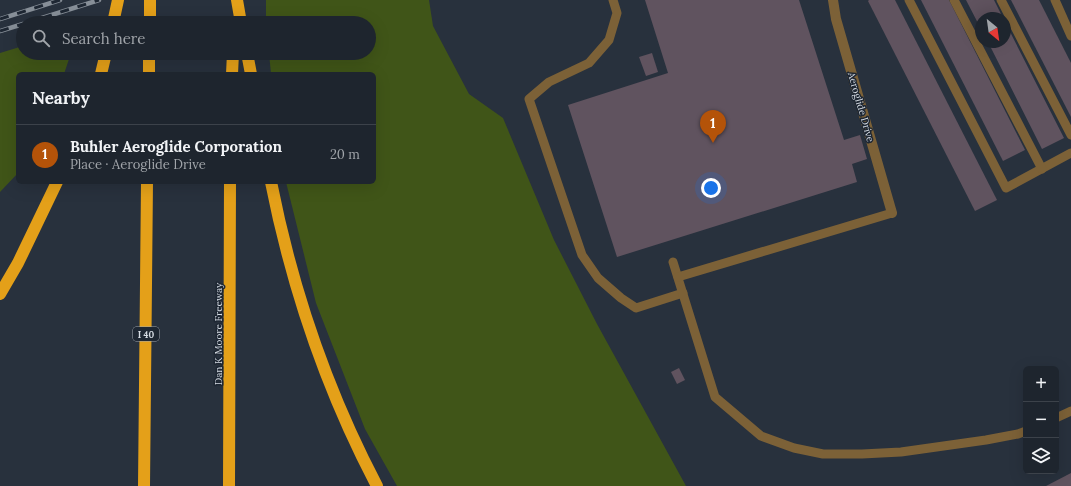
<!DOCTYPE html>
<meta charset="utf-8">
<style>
:root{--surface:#1e252e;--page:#2b313a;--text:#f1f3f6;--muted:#a1a5aa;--line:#3c424a;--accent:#b45309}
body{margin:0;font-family:Lora,serif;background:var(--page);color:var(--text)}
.controls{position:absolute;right:12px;bottom:12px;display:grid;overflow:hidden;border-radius:6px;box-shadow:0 4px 16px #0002}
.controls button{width:36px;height:36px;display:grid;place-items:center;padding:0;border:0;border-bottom:1px solid var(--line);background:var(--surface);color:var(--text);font:20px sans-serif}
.compass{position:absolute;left:975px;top:12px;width:36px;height:36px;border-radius:50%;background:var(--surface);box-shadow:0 4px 16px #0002;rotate:151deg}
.you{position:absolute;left:711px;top:188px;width:14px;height:14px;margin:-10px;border:3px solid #fff;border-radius:50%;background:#1a73e8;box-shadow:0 0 0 6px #1a73e833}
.badge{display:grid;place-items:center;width:26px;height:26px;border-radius:50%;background:var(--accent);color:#fff;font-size:13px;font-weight:700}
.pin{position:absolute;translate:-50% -33px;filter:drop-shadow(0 1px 2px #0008)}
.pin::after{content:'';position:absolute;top:21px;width:14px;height:12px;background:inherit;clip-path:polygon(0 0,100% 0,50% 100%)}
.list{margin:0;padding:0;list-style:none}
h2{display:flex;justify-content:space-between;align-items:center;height:52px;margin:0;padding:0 16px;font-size:17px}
h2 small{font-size:13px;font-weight:400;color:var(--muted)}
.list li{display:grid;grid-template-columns:26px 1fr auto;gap:12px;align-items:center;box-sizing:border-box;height:60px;padding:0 16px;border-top:1px solid var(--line)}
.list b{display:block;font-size:15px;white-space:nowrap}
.list p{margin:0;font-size:13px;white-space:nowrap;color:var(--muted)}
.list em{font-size:13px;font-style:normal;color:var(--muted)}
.icon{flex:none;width:22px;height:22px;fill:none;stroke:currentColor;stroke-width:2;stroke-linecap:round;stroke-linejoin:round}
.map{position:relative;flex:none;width:1071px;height:486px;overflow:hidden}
.search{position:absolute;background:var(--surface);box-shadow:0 4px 16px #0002;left:16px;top:16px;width:360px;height:44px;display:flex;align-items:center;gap:10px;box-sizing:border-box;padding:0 14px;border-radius:22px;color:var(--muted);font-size:15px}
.panel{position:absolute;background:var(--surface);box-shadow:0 4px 16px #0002;left:16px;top:72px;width:360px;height:112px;border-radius:6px}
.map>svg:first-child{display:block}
.green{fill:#405518}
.building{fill:#60535f}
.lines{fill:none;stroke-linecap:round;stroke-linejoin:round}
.service{stroke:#7c6137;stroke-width:9}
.minor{stroke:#7c6137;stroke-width:10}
.motorway{stroke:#e4a019;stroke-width:12}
.rail-casing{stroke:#878f98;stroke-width:4.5}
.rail{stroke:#1e2733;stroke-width:3;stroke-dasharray:9;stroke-linecap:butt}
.labels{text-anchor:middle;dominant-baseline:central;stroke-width:3;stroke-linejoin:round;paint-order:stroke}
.shield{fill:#1e2733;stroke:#9fa6af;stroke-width:1}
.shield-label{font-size:9px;font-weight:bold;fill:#d6dce4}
.street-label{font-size:10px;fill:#d6dce4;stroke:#1e2733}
</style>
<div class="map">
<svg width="1071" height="486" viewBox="0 0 1071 486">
<rect width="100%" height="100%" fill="#28313d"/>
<g class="green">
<polygon points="266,0 429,0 433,26 469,94 503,118 554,240 597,324 686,486 397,486 365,429 316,303 286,182 374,182 374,74 271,74 269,53 369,53 369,23 266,23"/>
<polygon points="23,46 23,53 71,53 64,74 18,74 18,173 0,192 0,53"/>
</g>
<g class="building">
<polygon points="645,0 799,0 844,140 860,135 867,159 852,164 857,182 617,257 568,105 668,73"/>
<polygon points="869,0 895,0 997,200 975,211 868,1"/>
<polygon points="921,0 949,0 1025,150 1003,161"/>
<polygon points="966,0 994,0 1003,18 981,18 981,29"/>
<polygon points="1011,0 1039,0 1071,63 1071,117"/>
<polygon points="1005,22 1064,138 1042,149 988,42 1005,42"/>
<polygon points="652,53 658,72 646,76 639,57"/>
<polygon points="679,368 685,380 677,384 671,372"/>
<polygon points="1071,473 1071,486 1046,486"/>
</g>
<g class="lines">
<g class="service">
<polyline points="613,0 617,13 609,40 589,63 549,82 529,99 582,255 598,278 621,298 636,308 683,293"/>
<polyline points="909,0 1006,188 1071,153"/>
<polyline points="954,0 1042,169"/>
<polyline points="1001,0 1071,135"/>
<polyline points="1055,0 1071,36"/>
<polyline points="673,262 715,397 761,436 794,448 823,454 862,454 901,452 986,440 1018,434 1026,431"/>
<polyline points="678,277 892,213"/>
<polyline points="1056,418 1071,411"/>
</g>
<polyline class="minor" points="833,0 836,19 892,213"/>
<g class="motorway">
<polyline points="237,0 241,23"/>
<polyline points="113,23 118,0"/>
<polyline points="150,23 150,0"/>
<polyline points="247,53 251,74"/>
<polyline points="101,74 106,53"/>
<polyline points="149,74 149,53"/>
<polyline points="232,74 233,53"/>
<path d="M271 182C292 288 327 391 377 486"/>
<polyline points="0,294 18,263 57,182"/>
<polyline points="144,486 147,182"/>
<polyline points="229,486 230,182"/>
</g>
<g class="rail-casing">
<g id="rail">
<polyline points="0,19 60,0"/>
<polyline points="26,23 99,0"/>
<polyline points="0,31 23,24"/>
</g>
</g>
<use href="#rail" class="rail"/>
</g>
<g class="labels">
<rect class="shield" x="133" y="327" width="26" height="14" rx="3"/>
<g class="shield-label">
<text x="146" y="334">I 40</text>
</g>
<g class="street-label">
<text transform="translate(861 107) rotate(74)">Aeroglide Drive</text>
<text transform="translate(218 334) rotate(-90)">Dan K Moore Freeway</text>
</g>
</g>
</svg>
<div class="controls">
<button>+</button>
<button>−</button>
<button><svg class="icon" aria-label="layers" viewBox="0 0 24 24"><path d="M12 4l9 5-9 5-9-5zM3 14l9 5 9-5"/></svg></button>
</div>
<svg class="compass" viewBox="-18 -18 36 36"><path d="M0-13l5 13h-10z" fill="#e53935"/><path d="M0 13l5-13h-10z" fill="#a1a5aa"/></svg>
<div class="you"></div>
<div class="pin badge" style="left:713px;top:143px">1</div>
<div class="search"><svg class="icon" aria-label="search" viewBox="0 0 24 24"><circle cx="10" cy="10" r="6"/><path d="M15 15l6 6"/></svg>Search here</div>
<section class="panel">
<h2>Nearby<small></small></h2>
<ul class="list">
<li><span class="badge">1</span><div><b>Buhler Aeroglide Corporation</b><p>Place · Aeroglide Drive</p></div><em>20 m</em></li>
</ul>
</section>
</div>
